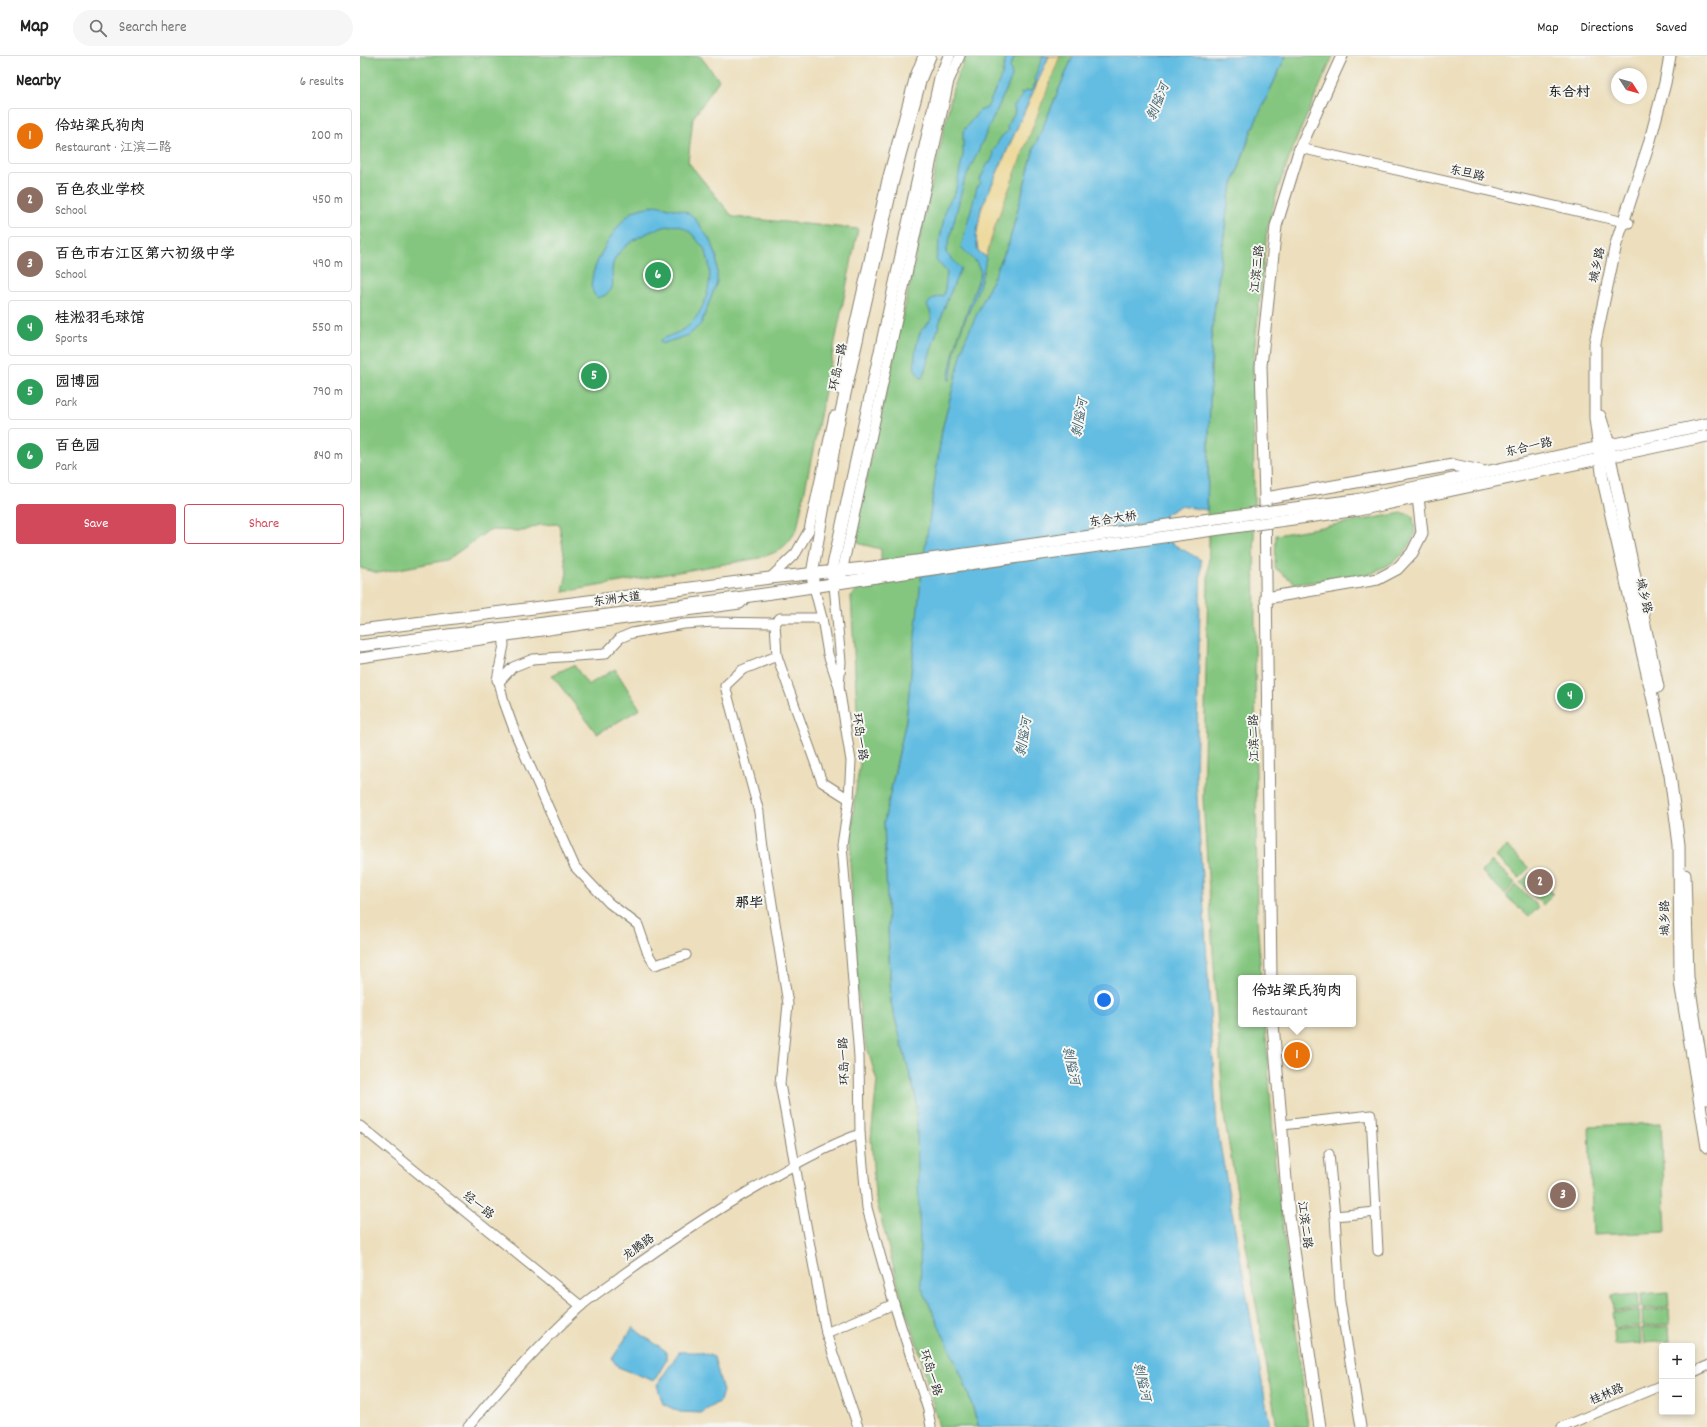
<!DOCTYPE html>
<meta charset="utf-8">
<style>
:root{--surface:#fff;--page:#f6f6f6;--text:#222;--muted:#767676;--line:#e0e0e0;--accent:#d1495b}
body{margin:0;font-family:Dekko,"LXGW WenKai TC",sans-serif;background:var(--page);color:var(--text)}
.controls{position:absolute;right:12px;bottom:12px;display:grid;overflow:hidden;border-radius:4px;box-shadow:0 2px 6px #0003}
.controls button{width:36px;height:36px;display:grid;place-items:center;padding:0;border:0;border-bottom:1px solid var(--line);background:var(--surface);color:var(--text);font:20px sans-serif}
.compass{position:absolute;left:1251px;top:12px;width:36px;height:36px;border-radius:50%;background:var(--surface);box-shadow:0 2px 6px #0003;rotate:126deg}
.you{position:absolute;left:744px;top:944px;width:14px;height:14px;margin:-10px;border:3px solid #fff;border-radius:50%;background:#1a73e8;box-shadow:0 0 0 6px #1a73e833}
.badge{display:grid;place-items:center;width:26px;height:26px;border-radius:50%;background:var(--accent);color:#fff;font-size:13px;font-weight:700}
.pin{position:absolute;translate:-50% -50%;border:2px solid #fff;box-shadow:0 1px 4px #0006}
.popup{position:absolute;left:878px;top:919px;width:118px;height:52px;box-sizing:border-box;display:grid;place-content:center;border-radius:4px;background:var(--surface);filter:drop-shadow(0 1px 3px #0005);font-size:13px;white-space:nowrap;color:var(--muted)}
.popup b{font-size:15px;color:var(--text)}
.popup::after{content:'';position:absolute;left:50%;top:100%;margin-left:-8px;border:8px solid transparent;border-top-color:var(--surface)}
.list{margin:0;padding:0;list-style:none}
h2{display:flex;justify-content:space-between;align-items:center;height:52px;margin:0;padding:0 16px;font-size:17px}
h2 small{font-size:13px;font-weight:400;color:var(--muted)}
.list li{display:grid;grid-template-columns:26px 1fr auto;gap:12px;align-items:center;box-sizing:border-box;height:56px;margin:0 8px 8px;padding:0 8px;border:1px solid var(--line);border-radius:4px}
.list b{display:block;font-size:15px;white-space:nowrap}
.list p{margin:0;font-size:13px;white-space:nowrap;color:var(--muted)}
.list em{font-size:13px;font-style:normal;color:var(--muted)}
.actions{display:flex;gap:8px;padding:12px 16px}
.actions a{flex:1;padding:9px 0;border:1px solid var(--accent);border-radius:4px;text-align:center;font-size:14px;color:var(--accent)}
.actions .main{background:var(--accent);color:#fff}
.icon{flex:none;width:22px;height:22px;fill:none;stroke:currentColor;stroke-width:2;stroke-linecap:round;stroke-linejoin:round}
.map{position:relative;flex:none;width:1347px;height:1371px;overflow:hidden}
header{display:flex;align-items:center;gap:24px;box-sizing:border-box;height:56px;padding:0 20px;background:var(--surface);border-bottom:1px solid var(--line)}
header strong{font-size:19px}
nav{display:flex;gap:22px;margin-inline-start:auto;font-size:14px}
.search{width:280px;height:36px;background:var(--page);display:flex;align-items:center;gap:10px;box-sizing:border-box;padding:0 14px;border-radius:22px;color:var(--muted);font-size:15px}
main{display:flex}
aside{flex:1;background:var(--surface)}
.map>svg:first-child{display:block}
.green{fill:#84c67f;stroke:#50714e}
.sand{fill:#eeda9e;stroke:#857b5d}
.water{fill:#64bde2;stroke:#406c7f}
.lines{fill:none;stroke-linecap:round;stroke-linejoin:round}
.minor-casing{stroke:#847e6c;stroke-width:11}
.major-casing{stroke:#847e6c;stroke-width:13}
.minor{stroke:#fff;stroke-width:9}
.major{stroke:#fff;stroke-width:11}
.major-bridge-casing{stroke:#847e6c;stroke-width:13;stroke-linecap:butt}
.major-bridge{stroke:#fff;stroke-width:11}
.labels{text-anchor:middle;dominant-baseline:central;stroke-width:4;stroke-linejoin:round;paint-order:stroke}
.street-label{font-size:12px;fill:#1c1c1c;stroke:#f6f6f2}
.water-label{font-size:13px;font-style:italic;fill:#395c6b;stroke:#f6f6f2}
.quarter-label{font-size:14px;font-weight:bold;fill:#1c1c1c;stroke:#f6f6f2}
</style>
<header>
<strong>Map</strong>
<div class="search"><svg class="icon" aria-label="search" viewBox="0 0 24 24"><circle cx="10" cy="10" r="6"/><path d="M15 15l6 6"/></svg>Search here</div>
<nav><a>Map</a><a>Directions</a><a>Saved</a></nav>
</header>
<main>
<aside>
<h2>Nearby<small>6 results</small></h2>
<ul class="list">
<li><span class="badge" style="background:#e8710a">1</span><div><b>伶站梁氏狗肉</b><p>Restaurant · 江滨二路</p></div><em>200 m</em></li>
<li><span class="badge" style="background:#8d6e63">2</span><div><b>百色农业学校</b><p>School</p></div><em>450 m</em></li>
<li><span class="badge" style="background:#8d6e63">3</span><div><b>百色市右江区第六初级中学</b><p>School</p></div><em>490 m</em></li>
<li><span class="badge" style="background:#2e9e5b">4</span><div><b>桂淞羽毛球馆</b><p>Sports</p></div><em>550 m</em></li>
<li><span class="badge" style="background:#2e9e5b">5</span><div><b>园博园</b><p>Park</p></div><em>790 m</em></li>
<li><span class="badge" style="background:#2e9e5b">6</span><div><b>百色园</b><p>Park</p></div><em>840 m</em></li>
</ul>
<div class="actions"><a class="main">Save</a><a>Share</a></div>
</aside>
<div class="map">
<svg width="1347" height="1371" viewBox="0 0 1347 1371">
<rect width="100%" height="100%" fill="#f6f6f2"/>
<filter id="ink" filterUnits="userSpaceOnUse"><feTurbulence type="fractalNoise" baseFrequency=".025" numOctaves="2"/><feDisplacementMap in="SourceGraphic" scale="8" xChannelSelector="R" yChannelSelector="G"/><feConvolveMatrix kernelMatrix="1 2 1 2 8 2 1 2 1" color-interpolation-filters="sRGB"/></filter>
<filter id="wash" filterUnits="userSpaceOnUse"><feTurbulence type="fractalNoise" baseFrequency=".012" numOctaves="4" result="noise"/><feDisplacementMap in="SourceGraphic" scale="16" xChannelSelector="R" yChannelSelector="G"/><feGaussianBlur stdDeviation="0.9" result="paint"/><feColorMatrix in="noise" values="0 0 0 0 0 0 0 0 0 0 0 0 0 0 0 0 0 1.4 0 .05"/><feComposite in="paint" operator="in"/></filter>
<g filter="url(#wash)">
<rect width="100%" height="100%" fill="#eddfbd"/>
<g class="green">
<path d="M0 0H340L359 24 333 62 328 106 373 161 498 173 437 473C426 492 419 496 399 502L203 536 207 516 199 468 179 469 164 475 129 474 87 504 18 517 0 512Z"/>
<polygon points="606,0 713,0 674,92 649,187 606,284 582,374 570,461 546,664 524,766 531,947 556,1042 604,1325 619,1371 579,1371 557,1287 543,1248 515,1139 511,1082 517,1025 502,974 498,937 490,808 494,746 500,707 491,540 499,532 521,530 521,493 500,488 494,480 594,28"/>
<polygon points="926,0 973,0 937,82 918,132 907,174 893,307 897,861 901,922 881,922 881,968 905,968 915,1106 948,1371 917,1371 864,1060 843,744 849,483 847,454 852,272 869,140 892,73"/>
<polygon points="1042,457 1049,458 1053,461 1055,477 1046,495 1035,505 1011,518 936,528 915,512 916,479"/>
<polygon points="214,609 228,629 255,613 280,653 237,678 192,619"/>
<polygon points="1146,790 1169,812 1159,822 1136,801"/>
<polygon points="1132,805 1155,827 1145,838 1122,816"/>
<polygon points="1170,817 1193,838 1183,849 1160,827"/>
<polygon points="1156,829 1179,851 1169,861 1146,840"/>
<polygon points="1301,1067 1306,1176 1233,1179 1229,1070"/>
<polygon points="1308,1236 1309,1251 1282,1253 1281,1238"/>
<polygon points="1278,1238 1279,1253 1253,1255 1252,1240"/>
<polygon points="1309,1253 1310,1268 1283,1270 1282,1255"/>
<polygon points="1279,1255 1280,1270 1254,1272 1252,1257"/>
<polygon points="1309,1270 1310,1285 1284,1287 1282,1272"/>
<polygon points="1280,1272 1281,1287 1254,1289 1253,1274"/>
</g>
<polygon class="sand" points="689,0 700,0 636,167 626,201 618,195 616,181 621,153"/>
<g class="water">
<path d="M646 0H655L650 11 652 21 604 126 586 197 601 212 586 247 562 323C560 321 556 316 555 313 553 306 557 285 559 279 565 265 578 268 567 249L572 243 584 239 587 216 576 204 586 151 595 137 603 99V75L619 55 627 52 642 19Z"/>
<path d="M683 0H689L621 153 616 181 618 195 626 201C623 229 609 253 599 279 594 293 593 309 590 324H588C594 285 609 253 621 216L616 206 601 191 617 131 621 127 619 125 628 107H630L634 98 632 97 641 81 648 75 647 69 654 59 655 53 653 51 662 41 661 36 664 37 666 34 671 35 676 26 674 23Z"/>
<polygon points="713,0 926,0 892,73 869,140 852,272 847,454 820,450 805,459 811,487 841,504 836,723 857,1071 910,1371 619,1371 604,1325 561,1230 556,1042 531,947 524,766 546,664 562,514 582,374 605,284 649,187 674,92"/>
<path d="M296 149 324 155 334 161 352 187 357 202V226L341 268 329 279 301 288 300 284C314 277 323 277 333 265 349 247 356 212 343 191 340 187 336 183 333 179 326 172 319 168 309 170 291 173 258 189 253 208 249 225 261 234 238 242 216 228 257 166 272 156 279 152 288 151 296 149Z"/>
<polygon points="273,1271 281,1278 306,1295 306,1305 294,1325 258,1311 252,1303"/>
<polygon points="319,1296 340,1296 354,1301 363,1335 360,1345 341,1357 320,1356 303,1348 297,1329"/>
</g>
</g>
<g filter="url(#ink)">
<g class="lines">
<g class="minor-casing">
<g id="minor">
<polyline points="940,92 1269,167"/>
<polyline points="480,334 527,124 555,20 563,0"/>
<polyline points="410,522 436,497 449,474 474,360"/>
<polyline points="482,526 482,516 589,25 600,0"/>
<polyline points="454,531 462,562 468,598 479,631 481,606 474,529"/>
<polyline points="462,562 420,562 415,567 417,600 382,614 365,630 399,756 402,785 428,948 420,1028 466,1277"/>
<polyline points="143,577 144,589 137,624 139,626 153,611 173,603 245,598 260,582 272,577 324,568 354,566 415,567"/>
<polyline points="417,600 462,726 489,743"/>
<polyline points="0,602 236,567 380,548 387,541"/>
<polyline points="139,626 144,646 156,679 215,811 249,847 278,869 288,898 295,909 326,899"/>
<polyline points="479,631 491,705 489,743 482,789 499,1001 500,1078 507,1152 534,1248 568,1354 571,1371"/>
<polyline points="922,1069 1011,1059 1018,1195"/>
<polyline points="0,1070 221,1250"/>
<polyline points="969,1098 975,1160"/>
<polyline points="1332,1317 1347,1310"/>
<path d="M108 1371C143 1329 179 1288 220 1251 232 1240 247 1231 261 1220 301 1191 342 1163 384 1138 422 1116 459 1093 500 1078"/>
<polyline points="498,1371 466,1277 534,1248"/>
<polyline points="1001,1371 980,1245 975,1160 1016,1156"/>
<polyline points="1202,1371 1302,1329"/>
</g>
</g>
<g class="major-casing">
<g id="major">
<polyline points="1310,0 1305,27 1289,88 1256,188 1235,287 1235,362 1243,424 1310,719 1319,789 1320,926 1347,1091"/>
<polyline points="1240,360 1249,388 1250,401 1298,631"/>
<polyline points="905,442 1093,409 1121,415"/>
<polyline points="996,444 1347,368"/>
<polyline points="998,454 1347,380"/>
<polyline points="474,529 472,514 580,22 589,0"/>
<polyline points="454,531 452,518 478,369 533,125 561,22 570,0"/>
<polyline points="906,542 1018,523 1037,513 1052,497 1062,477 1058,441"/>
<polyline points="0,574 410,522 514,511"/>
<path d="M0 590C172 568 345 549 516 521"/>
<polyline points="1325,819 1328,921 1347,1043"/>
<polyline points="911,922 905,442 901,310 916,170 940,92 982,0"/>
<polyline points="913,968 929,1160 960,1371"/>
</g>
</g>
<use href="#minor" class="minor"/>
<use href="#major" class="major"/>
<g class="major-bridge-casing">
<g id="major-bridge">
<polyline points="514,511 857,462 996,444"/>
<polyline points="516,521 998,454"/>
</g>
</g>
<use href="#major-bridge" class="major-bridge"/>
</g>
</g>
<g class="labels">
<g class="street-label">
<text transform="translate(1107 118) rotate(13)">东旦路</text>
<text transform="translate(1238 209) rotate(-78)">城乡路</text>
<text transform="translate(898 213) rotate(-84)">江滨三路</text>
<text transform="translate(479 311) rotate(-78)">环岛一路</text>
<text transform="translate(1169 392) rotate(-13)">东合一路</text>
<text transform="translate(753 464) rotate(-8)">东合大桥</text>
<text transform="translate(1283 540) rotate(77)">城乡路</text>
<text transform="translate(257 544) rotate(-7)">东洲大道</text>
<text transform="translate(499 681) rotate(82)">环岛一路</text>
<text transform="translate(895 682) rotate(-91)">江滨二路</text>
<text transform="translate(1306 862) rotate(-91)">城乡路</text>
<text transform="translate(485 1005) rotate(-92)">环岛一路</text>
<text transform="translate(118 1150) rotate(39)">经一路</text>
<text transform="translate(944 1169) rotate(83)">江滨二路</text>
<text transform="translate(279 1192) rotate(-36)">龙腾路</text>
<text transform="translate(570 1317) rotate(72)">环岛一路</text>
<text transform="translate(1247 1339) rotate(-23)">桂林路</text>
</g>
<g class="water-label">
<text transform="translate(799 46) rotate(-68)">剥隘河</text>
<text transform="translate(721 362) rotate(-80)">剥隘河</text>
<text transform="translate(665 681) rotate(-80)">剥隘河</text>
<text transform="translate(710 1010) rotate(77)">剥隘河</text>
<text transform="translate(781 1326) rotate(77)">剥隘河</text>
</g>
<g class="quarter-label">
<text x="1209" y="37">东合村</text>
<text x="389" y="848">那毕</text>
</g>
</g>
</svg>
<div class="controls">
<button>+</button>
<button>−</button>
</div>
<svg class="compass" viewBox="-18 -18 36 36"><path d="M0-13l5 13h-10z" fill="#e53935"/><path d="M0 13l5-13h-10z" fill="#767676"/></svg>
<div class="you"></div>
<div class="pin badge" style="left:937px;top:999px;background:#e8710a">1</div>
<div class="popup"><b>伶站梁氏狗肉</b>Restaurant</div>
<div class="pin badge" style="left:1180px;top:826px;background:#8d6e63">2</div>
<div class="pin badge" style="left:1203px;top:1139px;background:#8d6e63">3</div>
<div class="pin badge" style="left:1210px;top:640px;background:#2e9e5b">4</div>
<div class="pin badge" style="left:234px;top:320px;background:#2e9e5b">5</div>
<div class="pin badge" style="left:298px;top:219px;background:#2e9e5b">6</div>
</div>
</main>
